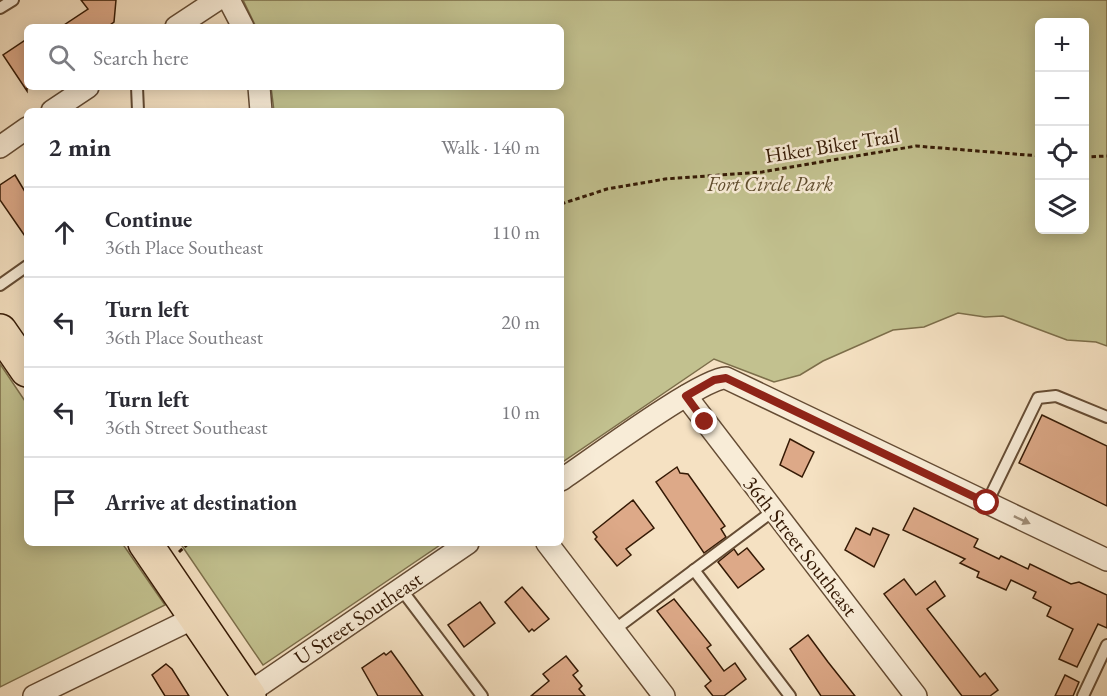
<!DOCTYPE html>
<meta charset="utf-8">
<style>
:root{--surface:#fff;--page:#f7f7f7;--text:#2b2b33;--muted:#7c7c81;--line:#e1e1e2}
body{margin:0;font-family:"EB Garamond",serif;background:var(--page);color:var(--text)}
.controls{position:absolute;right:18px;top:18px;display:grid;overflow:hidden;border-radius:9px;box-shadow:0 3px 15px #0003}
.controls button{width:54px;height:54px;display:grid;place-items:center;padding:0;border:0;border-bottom:2px solid var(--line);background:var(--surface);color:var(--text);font:30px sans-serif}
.stop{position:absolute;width:18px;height:18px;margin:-14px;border:4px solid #8f2418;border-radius:50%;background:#fff}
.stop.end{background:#8f2418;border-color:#fff;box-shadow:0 2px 6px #0008}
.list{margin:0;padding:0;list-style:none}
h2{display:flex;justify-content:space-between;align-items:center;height:78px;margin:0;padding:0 24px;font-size:26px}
h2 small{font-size:20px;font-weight:400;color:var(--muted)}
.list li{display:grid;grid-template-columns:39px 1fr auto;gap:18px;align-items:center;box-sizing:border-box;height:90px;padding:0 24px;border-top:2px solid var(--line)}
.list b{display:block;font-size:22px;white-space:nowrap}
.list p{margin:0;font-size:20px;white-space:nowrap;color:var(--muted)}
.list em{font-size:20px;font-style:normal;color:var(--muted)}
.icon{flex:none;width:33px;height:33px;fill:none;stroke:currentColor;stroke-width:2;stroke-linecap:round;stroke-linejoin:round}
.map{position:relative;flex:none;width:1107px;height:696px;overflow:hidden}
.search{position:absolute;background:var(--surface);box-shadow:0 3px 15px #0003;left:24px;top:24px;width:540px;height:66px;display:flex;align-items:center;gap:15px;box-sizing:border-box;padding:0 21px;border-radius:9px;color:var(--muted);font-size:22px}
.panel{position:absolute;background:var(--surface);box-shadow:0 3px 15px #0003;left:24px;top:108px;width:540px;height:438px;border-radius:9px}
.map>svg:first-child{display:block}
.green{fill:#c2c18f;stroke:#7c6e4a;stroke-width:1.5;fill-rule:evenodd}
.building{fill:#dda988;stroke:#351a05;stroke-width:1.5}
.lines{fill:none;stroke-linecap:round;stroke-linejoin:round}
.lane-casing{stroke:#654c34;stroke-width:14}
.street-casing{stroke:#654c34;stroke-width:24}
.highway-casing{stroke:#351a05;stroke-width:36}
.path{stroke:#351a05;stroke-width:3;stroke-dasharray:4.5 3;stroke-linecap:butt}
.lane{stroke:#f8ecd7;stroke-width:10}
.street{stroke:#f8ecd7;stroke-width:21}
.highway{stroke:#f5e1c2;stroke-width:33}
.oneway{fill:#a08e78}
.route{stroke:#8f2418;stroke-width:8}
.labels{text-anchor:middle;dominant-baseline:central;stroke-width:5;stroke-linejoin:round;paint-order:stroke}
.street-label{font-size:21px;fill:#351a05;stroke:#f8ecd7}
.park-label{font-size:21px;font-style:italic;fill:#5f4c2e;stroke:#f8ecd7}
</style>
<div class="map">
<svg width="1107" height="696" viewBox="0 0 1107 696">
<rect width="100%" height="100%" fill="#f5e1c2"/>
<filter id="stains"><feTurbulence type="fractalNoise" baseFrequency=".00333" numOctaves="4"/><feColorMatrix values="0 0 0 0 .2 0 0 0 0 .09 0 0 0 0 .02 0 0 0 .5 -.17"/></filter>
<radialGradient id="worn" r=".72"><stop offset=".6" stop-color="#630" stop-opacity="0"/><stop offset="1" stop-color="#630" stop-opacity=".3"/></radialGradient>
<g class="green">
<path d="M243 0H1107V346L1096 342 1067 340 1003 316 985 317 958 313 924 327 893 330 823 361 800 375 774 382 714 359 561 463V111H274L271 87H561V27H256ZM1040 22H1084V230H1040Z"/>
<polygon points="0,364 27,404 27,543 122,543 165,605 0,687"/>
<polygon points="180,543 443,543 263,665"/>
</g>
<g class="building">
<polygon points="81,0 116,0 114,22 107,27 61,27 88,9"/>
<polygon points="27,39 27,91 3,55"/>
<polygon points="15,175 27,195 27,239 0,200 0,185"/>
<polygon points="1042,415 1107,446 1107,506 1019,463"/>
<polygon points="790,439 814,452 802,477 780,465"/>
<polygon points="677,467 680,473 688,474 725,526 721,529 726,537 704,553 656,482"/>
<polygon points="633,500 654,528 626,549 631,555 617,566 595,539 597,537 593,532"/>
<polygon points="914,508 978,539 974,547 999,559 1001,556 1028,569 1030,564 1071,584 1079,582 1107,595 1107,628 1098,624 1077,667 1059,659 1073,629 1047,616 1051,607 1033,598 1036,592 1011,580 1006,590 977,577 979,572 960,563 965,559 903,530"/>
<polygon points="856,528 870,535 873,528 889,535 874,567 845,550"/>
<polygon points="747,548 764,569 738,588 718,562 734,549 738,555"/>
<polygon points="904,579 916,595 935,581 945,596 927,609 980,677 985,673 998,690 990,696 962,696 884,594"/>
<polygon points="522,587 549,619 534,631 532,629 529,632 505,602"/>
<polygon points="674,599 711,645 707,648 724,671 735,663 746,679 724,696 713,696 705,686 711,681 657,611"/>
<polygon points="480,602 495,623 464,647 448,625"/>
<polygon points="808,635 828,662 855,696 821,696 790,649"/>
<polygon points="391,651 404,669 423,696 378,696 362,668 384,653 386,655"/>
<polygon points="566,656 578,671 573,675 582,686 579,689 585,696 531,696 549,681 543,674"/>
<polygon points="166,664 172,669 189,696 165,696 152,675"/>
<polygon points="1065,675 1079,682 1073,696 1055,696"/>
</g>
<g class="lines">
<g class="lane-casing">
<g id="lane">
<polyline points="0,8 13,0"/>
<polyline points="137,87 138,111"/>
<polyline points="0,285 27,266"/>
<polyline points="987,503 1038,398 1056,396 1107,417"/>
<polyline points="694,570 790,696"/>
<polyline points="401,589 482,696"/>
<polyline points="614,630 773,511"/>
<polyline points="1083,696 1107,645"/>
</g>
</g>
<g class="street-casing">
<g id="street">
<polyline points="229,0 243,27"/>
<polyline points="176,27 217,0"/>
<polyline points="259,87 261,111"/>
<polyline points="52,111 88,87"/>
<polyline points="0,147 27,128"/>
<polyline points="686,396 916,696"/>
<path d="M561 480C588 462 701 378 726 378L1107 560"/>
<polyline points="547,543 664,696"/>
<polyline points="247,694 468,543"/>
<polyline points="34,696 196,617"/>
</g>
</g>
<g class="highway-casing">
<g id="highway">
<polyline points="0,331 27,370"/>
<polyline points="145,543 249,696"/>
</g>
</g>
<g class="path">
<polyline points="1084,157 1107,156"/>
<polyline points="561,204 607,189 665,179 762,172 916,146 1040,156"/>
<polyline points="179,552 189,543"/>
</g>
<use href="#lane" class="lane"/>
<use href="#street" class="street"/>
<use href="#highway" class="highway"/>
</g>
<defs><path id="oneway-solid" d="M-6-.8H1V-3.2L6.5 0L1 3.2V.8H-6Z" transform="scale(1.5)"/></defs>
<use class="oneway" href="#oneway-solid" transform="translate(1022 520) rotate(25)"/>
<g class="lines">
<polyline class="route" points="705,422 686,396 714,380 726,378 987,503"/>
</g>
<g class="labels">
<g class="street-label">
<text transform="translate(832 145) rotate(-9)">Hiker Biker Trail</text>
<text transform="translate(801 546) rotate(52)">36th Street Southeast</text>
<text transform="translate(358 618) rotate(-34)">U Street Southeast</text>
</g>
<g class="park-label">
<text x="770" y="183">Fort Circle Park</text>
</g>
</g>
<rect width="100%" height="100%" filter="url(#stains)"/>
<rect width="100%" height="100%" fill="url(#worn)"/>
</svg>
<div class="controls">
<button>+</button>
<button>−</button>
<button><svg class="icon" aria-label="locate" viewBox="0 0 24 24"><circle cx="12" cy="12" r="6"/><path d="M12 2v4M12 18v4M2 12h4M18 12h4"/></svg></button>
<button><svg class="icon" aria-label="layers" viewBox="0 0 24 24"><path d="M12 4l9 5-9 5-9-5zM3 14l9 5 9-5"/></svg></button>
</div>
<div class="stop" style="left:987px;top:503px"></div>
<div class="stop end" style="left:705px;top:422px"></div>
<div class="search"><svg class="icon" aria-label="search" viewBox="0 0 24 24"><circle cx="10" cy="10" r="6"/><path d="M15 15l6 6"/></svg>Search here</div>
<section class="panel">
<h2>2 min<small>Walk · 140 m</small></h2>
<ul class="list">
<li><svg class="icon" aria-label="ahead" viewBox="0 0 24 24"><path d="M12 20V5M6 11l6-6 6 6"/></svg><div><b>Continue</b><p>36th Place Southeast</p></div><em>110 m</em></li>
<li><svg class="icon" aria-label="left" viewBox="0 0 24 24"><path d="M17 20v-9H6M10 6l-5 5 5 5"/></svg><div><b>Turn left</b><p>36th Place Southeast</p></div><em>20 m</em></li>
<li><svg class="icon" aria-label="left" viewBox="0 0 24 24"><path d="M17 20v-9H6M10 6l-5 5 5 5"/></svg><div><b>Turn left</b><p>36th Street Southeast</p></div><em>10 m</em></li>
<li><svg class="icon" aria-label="arrive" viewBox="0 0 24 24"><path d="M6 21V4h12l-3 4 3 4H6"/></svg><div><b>Arrive at destination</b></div></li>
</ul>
</section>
</div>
